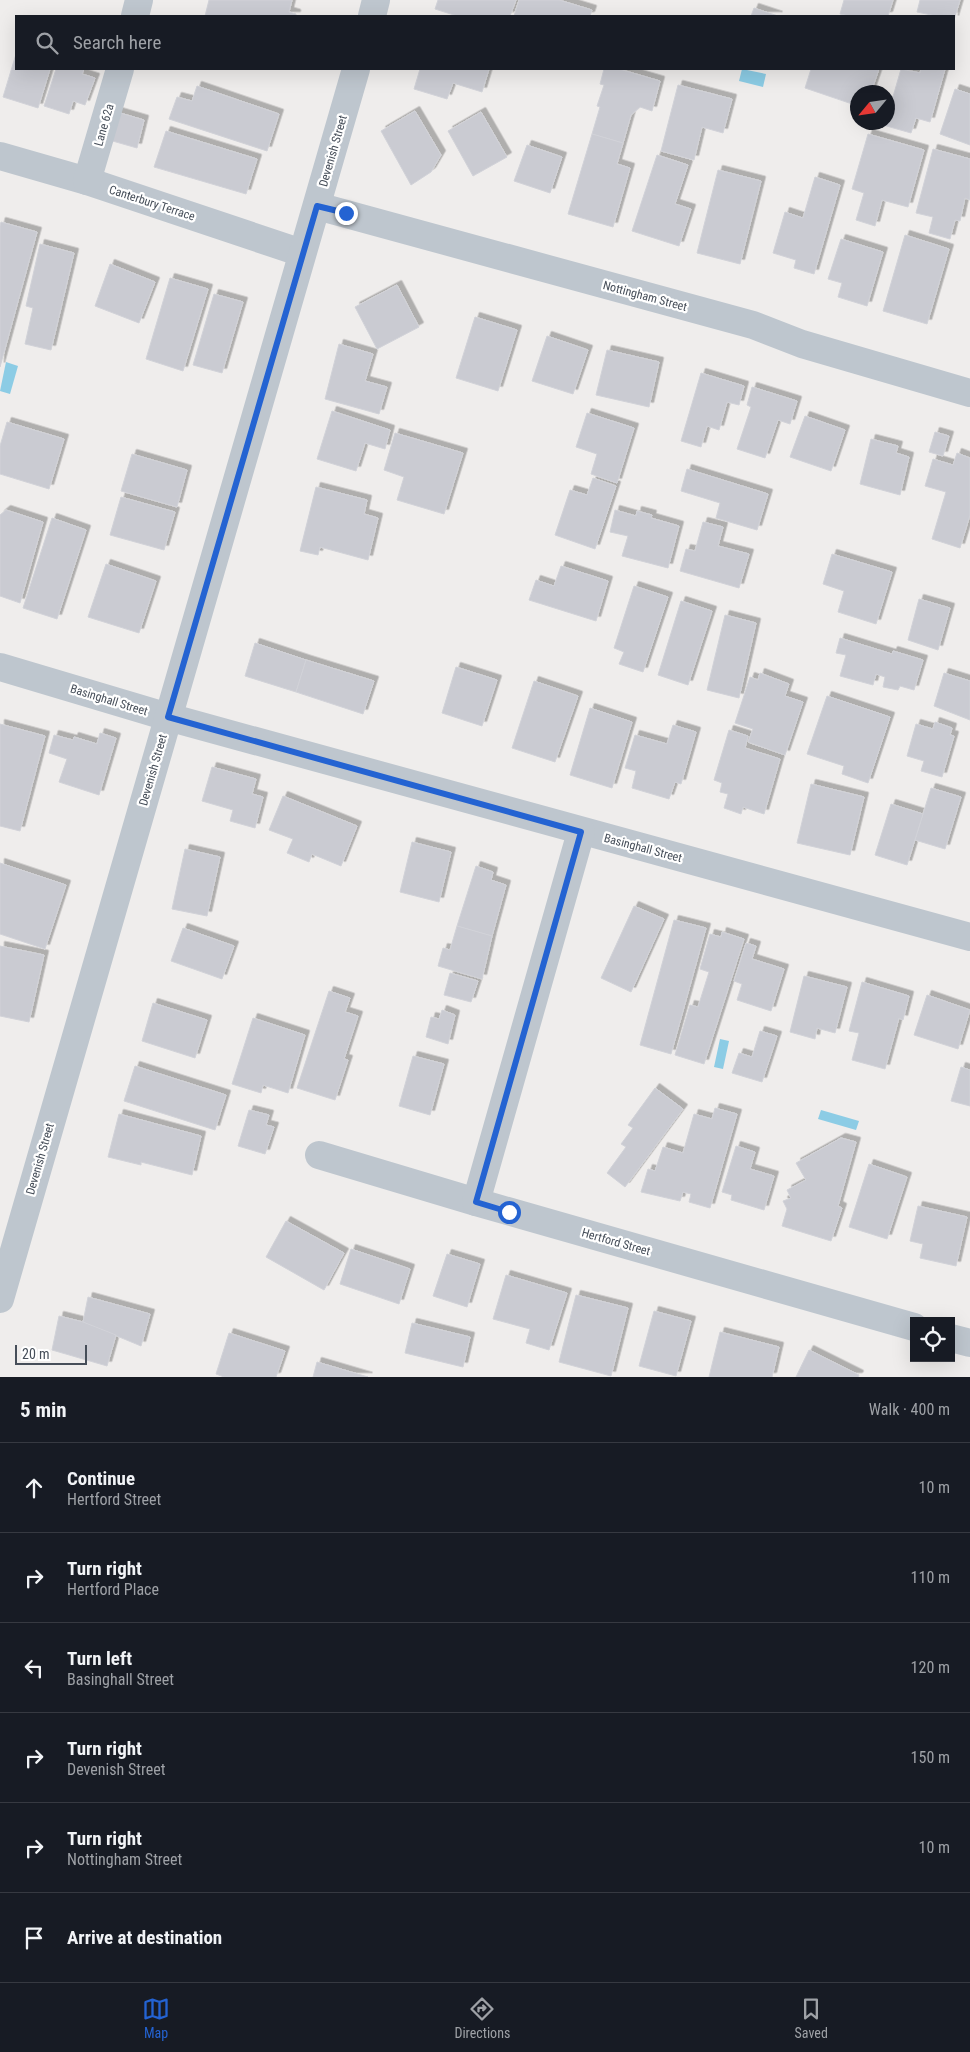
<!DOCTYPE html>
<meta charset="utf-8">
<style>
:root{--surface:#171b24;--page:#242831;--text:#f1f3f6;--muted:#9ea1a6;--line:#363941;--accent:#2463d2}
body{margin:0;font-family:"Roboto Condensed",sans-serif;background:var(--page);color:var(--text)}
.controls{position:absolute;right:15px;bottom:15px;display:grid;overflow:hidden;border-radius:0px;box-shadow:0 5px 20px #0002}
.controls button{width:45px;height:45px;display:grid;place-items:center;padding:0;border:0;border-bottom:1px solid var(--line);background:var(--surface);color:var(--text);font:25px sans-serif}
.compass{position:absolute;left:850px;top:85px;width:45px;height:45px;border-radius:50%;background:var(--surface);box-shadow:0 5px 20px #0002;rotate:241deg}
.scale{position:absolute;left:15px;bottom:12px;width:72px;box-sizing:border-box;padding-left:5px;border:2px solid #464e59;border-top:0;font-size:14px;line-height:18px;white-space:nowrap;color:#464e59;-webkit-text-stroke:4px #fff;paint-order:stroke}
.stop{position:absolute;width:15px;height:15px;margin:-11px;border:4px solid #2463d2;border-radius:50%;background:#fff}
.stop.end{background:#2463d2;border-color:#fff;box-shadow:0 1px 5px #0008}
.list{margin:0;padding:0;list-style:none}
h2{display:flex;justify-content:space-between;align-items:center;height:65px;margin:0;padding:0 20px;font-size:21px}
h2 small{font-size:16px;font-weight:400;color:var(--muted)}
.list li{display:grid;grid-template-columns:32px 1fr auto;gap:15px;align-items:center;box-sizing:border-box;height:90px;padding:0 20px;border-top:1px solid var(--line)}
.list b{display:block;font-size:19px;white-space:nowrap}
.list p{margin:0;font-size:16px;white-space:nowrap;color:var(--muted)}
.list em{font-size:16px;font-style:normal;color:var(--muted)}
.icon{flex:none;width:28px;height:28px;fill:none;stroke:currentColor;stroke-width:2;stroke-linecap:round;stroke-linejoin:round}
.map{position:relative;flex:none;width:970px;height:1377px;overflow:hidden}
.search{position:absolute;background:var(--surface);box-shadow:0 5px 20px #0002;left:15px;right:15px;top:15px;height:55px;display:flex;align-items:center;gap:12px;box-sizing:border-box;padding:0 18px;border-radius:0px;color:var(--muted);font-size:19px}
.sheet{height:605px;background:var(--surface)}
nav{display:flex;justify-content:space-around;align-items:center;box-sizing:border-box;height:70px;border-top:1px solid var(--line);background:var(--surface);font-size:14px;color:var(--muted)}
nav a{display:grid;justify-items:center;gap:2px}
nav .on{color:var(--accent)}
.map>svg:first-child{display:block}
.water{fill:#8ccce5}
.building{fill:#cacbd2;stroke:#d1d2d8;filter:url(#shadow)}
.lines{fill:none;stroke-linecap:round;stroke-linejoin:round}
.minor{stroke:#bec6ce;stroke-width:28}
.route{stroke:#2463d2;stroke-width:6}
.labels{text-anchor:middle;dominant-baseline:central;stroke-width:4.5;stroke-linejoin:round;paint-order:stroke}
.street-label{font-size:12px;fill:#464e59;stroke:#fff}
</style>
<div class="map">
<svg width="970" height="1377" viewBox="0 0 970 1377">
<defs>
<filter id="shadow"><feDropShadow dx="4.5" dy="-4.5" stdDeviation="0" flood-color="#0004"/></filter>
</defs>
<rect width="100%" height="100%" fill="#efedec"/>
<g class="water">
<polygon points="742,69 766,74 763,87 739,81"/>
<polygon points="6,362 18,366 10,394 0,391"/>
<polygon points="720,1039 729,1041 723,1069 714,1067"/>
<polygon points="821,1110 859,1121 856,1130 818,1119"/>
</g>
<g class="building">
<polygon points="209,0 292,0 289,12 296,14 296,16 205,16"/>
<polygon points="438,0 516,0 510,16 457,16 435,9"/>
<polygon points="519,0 559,0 592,10 590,16 514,16"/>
<polygon points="844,0 893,0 888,16 849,16 840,14"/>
<polygon points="920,0 960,0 954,20 954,16 936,16 917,12"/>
<polygon points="754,8 778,16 751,16"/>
<polygon points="16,54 16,69 50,69 38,108 3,97"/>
<polygon points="56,69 84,69 82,74 95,78 85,105 73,101 69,114 44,106"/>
<polygon points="420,69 489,69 482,92 453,83 447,99 414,89"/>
<polygon points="604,69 619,69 660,81 652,111 640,107 631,115 623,143 592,134 600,107 597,106 604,85 600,84"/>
<polygon points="811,69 879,69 871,92 858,92 858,106 805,88"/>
<polygon points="901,69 920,73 921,69 945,69 930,122 916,118 911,133 876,123 888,122 888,107 890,107"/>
<polygon points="678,85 732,99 723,133 702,127 694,160 661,151"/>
<polygon points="197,86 279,114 267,151 169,119 177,97 192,101"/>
<polygon points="955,89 970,94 970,145 940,134"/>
<polygon points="110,110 144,120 137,148 102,138"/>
<polygon points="415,111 441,155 431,172 411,185 381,131"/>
<polygon points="481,112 507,157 473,176 448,131"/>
<polygon points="166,131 257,159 246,194 154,167"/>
<polygon points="592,134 623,143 617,164 630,168 613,227 568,214"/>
<polygon points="868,134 924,150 908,207 882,200 875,226 856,220 864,193 852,189"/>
<polygon points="527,145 562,157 550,193 514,181"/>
<polygon points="933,149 970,159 970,200 965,198 960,221 955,220 950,239 929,233 933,217 916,213"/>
<polygon points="657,155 688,165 675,204 691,209 679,246 632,231"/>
<polygon points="718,170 761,181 740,264 697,253"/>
<polygon points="815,177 840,185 814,274 794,268 796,260 773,253 785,212 803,218"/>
<polygon points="1,222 37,232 0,367 0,226"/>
<polygon points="905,235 949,249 927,324 883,311"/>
<polygon points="841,239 883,252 867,306 838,297 842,283 828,279"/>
<polygon points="40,244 74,253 51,350 25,344 33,308 26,306"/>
<polygon points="110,264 155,282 139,323 95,306"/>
<polygon points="170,278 208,289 183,371 146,359"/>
<polygon points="397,285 419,327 377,349 355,307"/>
<polygon points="214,294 243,302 222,373 193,365"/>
<polygon points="475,317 517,330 498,391 456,378"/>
<polygon points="547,336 588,350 573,394 532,381"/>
<polygon points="339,344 373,354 365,381 387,387 379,414 325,399"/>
<polygon points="607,350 659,362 649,407 596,395"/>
<polygon points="701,373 744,386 739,405 727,402 719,430 707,426 701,447 681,441"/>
<polygon points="752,387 797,401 790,424 778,420 765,458 737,449 751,407 747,405"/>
<polygon points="332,411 390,430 385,449 365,443 356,471 317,459"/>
<polygon points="587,413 634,428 617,483 591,474 597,454 576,447"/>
<polygon points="805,416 845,430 831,471 790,457"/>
<polygon points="7,422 64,439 49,489 0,474 0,446"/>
<polygon points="935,432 949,436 943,456 929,452"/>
<polygon points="395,433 463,453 444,514 397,500 404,477 384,470"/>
<polygon points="871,439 898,446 896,453 909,457 900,495 860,484"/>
<polygon points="957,453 970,458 970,515 960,548 932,539 946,492 925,486 933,459 953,465"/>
<polygon points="132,454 187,470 177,507 121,491"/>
<polygon points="687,469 768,494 757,530 716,518 720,503 681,491"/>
<polygon points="593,478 616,486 595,549 555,535 570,490 587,495"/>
<polygon points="316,487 367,500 364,514 378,518 368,560 320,547 318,555 300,551"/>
<polygon points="121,497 175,512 164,550 110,535"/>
<polygon points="6,510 43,522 20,603 0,596 0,515"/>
<polygon points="615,510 636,516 637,511 652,515 651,518 679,526 668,568 622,556 628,536 610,532"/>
<polygon points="52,518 86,530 57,619 23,608"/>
<polygon points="703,522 723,527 718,546 749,554 739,588 680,571 686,549 695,551"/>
<polygon points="832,554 892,572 876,624 838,612 844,591 823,584"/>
<polygon points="106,564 156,581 139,633 88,617"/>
<polygon points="561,566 608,581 596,621 529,600 536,580 554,586"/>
<polygon points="634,586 668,597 643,672 619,664 624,652 614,648"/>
<polygon points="919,599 950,608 938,650 908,640"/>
<polygon points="681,601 712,611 688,685 658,675"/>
<polygon points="725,615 756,623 739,698 707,690"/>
<polygon points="840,638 892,654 893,651 923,660 914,690 900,686 898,690 883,687 885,677 876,674 873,685 840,676 846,655 836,653"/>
<polygon points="255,643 306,660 296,692 245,676"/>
<polygon points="306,660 374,681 363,714 296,692"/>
<polygon points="456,667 497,680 482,726 442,713"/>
<polygon points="760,673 789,684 785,696 803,702 785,755 748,742 753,729 735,723 750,677 758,680"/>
<polygon points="944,673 970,681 970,720 934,706"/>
<polygon points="534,681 578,696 555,762 512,748"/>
<polygon points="827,696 890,717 868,783 842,774 844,766 807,754"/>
<polygon points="590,708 632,722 612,788 570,775"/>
<polygon points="935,722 952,728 950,735 954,736 942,777 921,771 924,761 907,756 916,724 933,729"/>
<polygon points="0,724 45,736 20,831 0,826"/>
<polygon points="673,725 696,732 681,784 675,782 669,799 632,788 636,771 625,768 635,735 667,744"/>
<polygon points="729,730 748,736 745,748 780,759 764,814 743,807 741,814 724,808 728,794 720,792 722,783 714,780"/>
<polygon points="100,733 116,738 99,795 59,782 67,759 49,753 54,735 73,740 74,737 97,744"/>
<polygon points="212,767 256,779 252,794 263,797 255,828 230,821 233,810 202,801"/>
<polygon points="811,784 864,797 850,855 797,843"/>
<polygon points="931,788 961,797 945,849 915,840"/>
<polygon points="283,796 357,826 341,866 312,854 309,862 287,853 293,839 269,830"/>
<polygon points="891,804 923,814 907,865 875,855"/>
<polygon points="412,842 451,852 439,902 400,892"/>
<polygon points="185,849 220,857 207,916 172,909"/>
<polygon points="0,863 66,885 45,949 0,934"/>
<polygon points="476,866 493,872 491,880 506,885 492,936 457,926"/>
<polygon points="634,906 664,919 631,992 601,978"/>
<polygon points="674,920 706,928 671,1054 640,1045"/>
<polygon points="457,926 492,936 482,979 438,966 443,948 450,950"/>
<polygon points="183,928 234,946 222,979 171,961"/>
<polygon points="722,932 744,939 704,1064 675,1055 690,1005 698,1007 709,972 700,969 710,934 721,937"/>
<polygon points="746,943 756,946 752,959 784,969 771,1011 737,1000 742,984 734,981"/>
<polygon points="0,946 44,955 29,1022 0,1016"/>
<polygon points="450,973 478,981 471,1002 444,995"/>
<polygon points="804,976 847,987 835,1033 817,1028 815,1039 790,1032"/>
<polygon points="862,982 909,996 903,1020 899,1018 885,1069 852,1060 859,1033 849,1031"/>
<polygon points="329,991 350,998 345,1012 358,1016 344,1059 348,1060 335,1100 297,1088"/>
<polygon points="927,995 970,1010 958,1049 914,1035"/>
<polygon points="153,1003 207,1020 195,1058 142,1041"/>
<polygon points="442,1010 455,1015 448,1044 426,1037 431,1017 439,1019"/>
<polygon points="253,1018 305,1035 288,1093 263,1085 261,1093 232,1084"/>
<polygon points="760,1031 777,1036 762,1082 732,1073 739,1053 752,1057"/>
<polygon points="413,1056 444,1064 430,1115 399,1106"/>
<polygon points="135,1066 226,1095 215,1130 124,1101"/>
<polygon points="961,1067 970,1070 970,1106 951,1101"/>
<polygon points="655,1088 683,1109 625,1187 607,1173 626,1147 621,1144 633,1128 628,1125"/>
<polygon points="715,1108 737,1114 710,1208 689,1202 691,1194 683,1192 680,1201 641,1192 648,1169 655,1171 663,1147 683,1153 694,1114 712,1119"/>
<polygon points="249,1110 269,1115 266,1125 274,1127 265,1154 238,1146"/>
<polygon points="119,1114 201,1136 192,1175 141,1162 141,1165 108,1157"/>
<polygon points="841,1138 856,1142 838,1206 842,1208 831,1241 782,1226 787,1209 783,1201 791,1198 787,1190 806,1180 796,1163"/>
<polygon points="736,1146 755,1152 750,1169 774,1176 764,1210 731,1200 732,1195 722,1192"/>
<polygon points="869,1164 907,1177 887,1239 849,1227"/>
<polygon points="918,1206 967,1217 956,1266 920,1258 923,1244 910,1241"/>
<polygon points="286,1221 344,1253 324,1290 266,1257"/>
<polygon points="351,1249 410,1269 399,1304 340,1284"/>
<polygon points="447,1254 480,1264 467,1307 433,1296"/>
<polygon points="506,1275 567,1293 549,1350 526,1343 530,1329 493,1319"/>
<polygon points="576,1295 628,1308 611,1376 559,1362"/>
<polygon points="88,1297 150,1314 141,1346 83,1322"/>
<polygon points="654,1311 691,1321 676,1376 639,1366"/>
<polygon points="59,1316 83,1322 116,1335 107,1366 52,1350"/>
<polygon points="412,1323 470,1337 463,1367 405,1353"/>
<polygon points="720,1332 779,1347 772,1377 709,1377"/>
<polygon points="229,1333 285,1351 276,1377 224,1377 216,1374"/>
<polygon points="809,1350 859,1375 858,1377 796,1377"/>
<polygon points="317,1362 368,1377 313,1377"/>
</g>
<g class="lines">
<g class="minor">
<polyline points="135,16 139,0"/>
<polyline points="372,16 376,0"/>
<polyline points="0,156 87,181 302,253"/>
<polyline points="87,181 120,69"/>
<polyline points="317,206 753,325 802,344 970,393"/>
<polyline points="0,667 168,717 970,937"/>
<polyline points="319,1155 476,1202 914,1327"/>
<polyline points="476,1202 581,832"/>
<polyline points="0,1299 356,69"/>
<polyline points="951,1338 970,1343"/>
</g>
</g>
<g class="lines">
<polyline class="route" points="346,213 317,206 168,717 581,832 476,1202 509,1212"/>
</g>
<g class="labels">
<g class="street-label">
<text transform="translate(104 125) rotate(-74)">Lane 62a</text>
<text transform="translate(333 151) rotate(-74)">Devenish Street</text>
<text transform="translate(152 203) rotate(18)">Canterbury Terrace</text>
<text transform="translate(645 296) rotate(15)">Nottingham Street</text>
<text transform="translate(109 700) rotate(17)">Basinghall Street</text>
<text transform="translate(153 770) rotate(-74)">Devenish Street</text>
<text transform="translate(643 848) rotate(15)">Basinghall Street</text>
<text transform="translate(40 1159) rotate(-74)">Devenish Street</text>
<text transform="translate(616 1242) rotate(16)">Hertford Street</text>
</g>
</g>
</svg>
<div class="controls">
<button><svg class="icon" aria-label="locate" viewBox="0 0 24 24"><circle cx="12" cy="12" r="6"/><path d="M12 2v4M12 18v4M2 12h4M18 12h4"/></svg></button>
</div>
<svg class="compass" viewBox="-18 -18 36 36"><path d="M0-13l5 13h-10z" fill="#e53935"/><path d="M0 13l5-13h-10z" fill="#9ea1a6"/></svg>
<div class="scale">20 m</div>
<div class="stop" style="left:509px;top:1212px"></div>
<div class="stop end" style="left:346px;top:213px"></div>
<div class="search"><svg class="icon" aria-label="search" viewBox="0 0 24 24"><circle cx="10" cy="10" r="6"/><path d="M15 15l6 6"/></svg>Search here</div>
</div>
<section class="sheet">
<h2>5 min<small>Walk · 400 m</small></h2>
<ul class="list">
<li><svg class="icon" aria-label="ahead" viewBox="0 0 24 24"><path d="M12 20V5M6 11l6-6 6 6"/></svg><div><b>Continue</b><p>Hertford Street</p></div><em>10 m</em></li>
<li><svg class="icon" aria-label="right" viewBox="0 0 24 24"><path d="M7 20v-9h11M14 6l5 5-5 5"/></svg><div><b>Turn right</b><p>Hertford Place</p></div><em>110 m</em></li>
<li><svg class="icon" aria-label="left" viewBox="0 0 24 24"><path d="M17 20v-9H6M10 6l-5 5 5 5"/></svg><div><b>Turn left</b><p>Basinghall Street</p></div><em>120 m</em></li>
<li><svg class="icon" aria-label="right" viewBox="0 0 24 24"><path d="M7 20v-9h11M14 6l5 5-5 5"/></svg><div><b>Turn right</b><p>Devenish Street</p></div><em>150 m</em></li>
<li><svg class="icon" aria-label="right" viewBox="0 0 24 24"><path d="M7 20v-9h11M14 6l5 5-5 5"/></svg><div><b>Turn right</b><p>Nottingham Street</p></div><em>10 m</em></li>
<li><svg class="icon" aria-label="arrive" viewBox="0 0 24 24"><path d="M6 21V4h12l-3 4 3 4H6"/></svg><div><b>Arrive at destination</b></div></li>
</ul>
</section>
<nav>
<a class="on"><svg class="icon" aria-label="map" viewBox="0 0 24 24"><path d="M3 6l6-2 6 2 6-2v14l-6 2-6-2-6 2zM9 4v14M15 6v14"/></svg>Map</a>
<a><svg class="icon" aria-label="directions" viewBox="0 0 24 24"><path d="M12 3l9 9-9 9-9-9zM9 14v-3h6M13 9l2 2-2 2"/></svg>Directions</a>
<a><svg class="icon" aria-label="saved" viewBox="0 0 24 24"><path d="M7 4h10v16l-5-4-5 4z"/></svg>Saved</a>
</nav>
